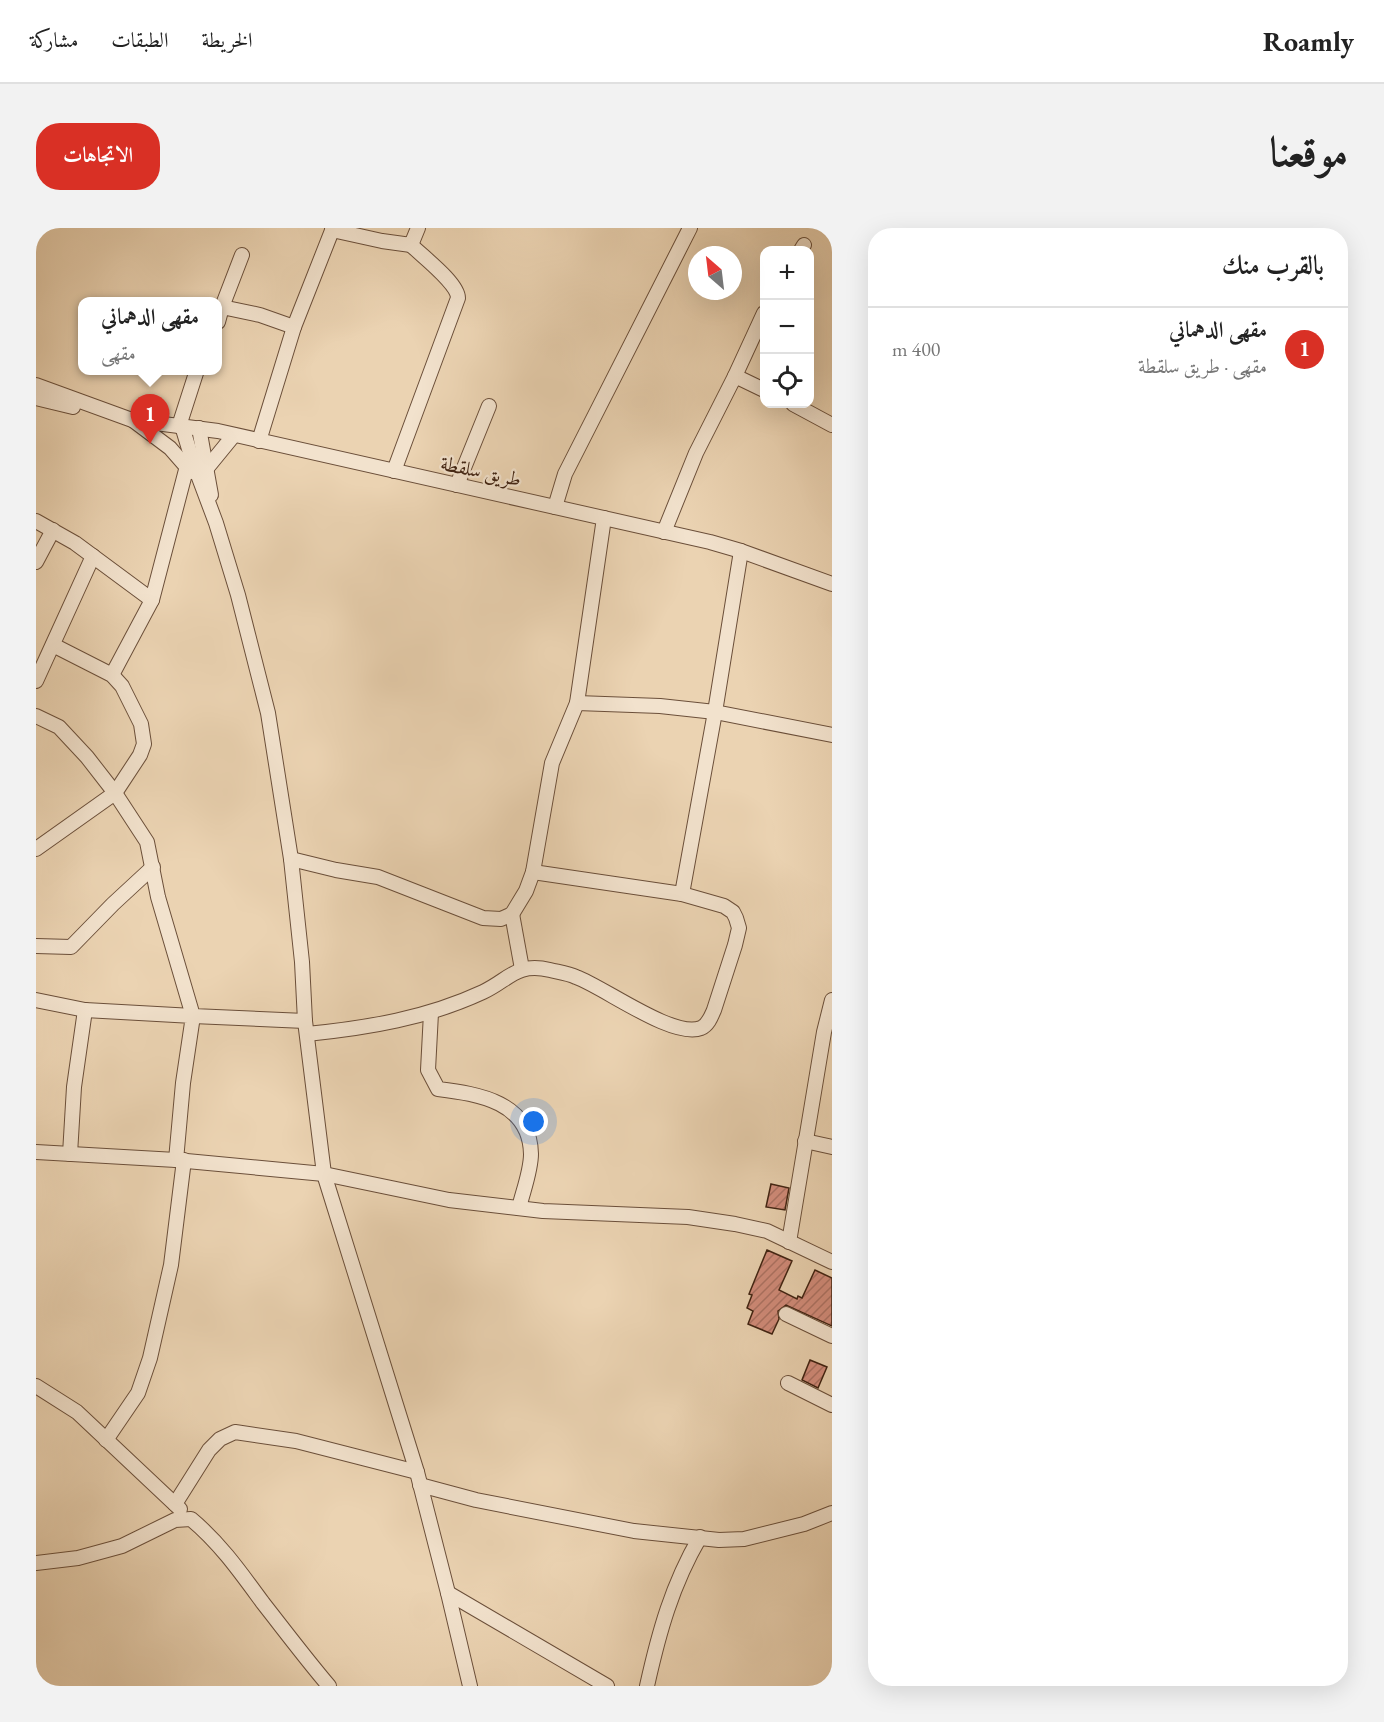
<!DOCTYPE html>
<html lang="ar">
<meta charset="utf-8">
<style>
:root{--surface:#fff;--page:#f2f2f2;--text:#222;--muted:#767676;--line:#e0e0e0;--accent:#d93025}
body{margin:0;font-family:"EB Garamond",Amiri,serif;background:var(--page);color:var(--text);direction:rtl}
.controls{position:absolute;right:18px;top:18px;display:grid;overflow:hidden;border-radius:12px;box-shadow:0 6px 24px #0002}
.controls button{width:54px;height:54px;display:grid;place-items:center;padding:0;border:0;border-bottom:2px solid var(--line);background:var(--surface);color:var(--text);font:30px sans-serif}
.compass{position:absolute;left:652px;top:18px;width:54px;height:54px;border-radius:50%;background:var(--surface);box-shadow:0 6px 24px #0002;rotate:332deg}
.you{position:absolute;left:498px;top:894px;width:21px;height:21px;margin:-15px;border:4px solid #fff;border-radius:50%;background:#1a73e8;box-shadow:0 0 0 9px #1a73e833}
.badge{display:grid;place-items:center;width:39px;height:39px;border-radius:50%;background:var(--accent);color:#fff;font-size:20px;font-weight:700}
.pin{position:absolute;translate:-50% -50px;filter:drop-shadow(0 2px 3px #0008)}
.pin::after{content:'';position:absolute;top:32px;width:21px;height:18px;background:inherit;clip-path:polygon(0 0,100% 0,50% 100%)}
.popup{position:absolute;left:42px;top:69px;width:144px;height:78px;box-sizing:border-box;display:grid;place-content:center;border-radius:12px;background:var(--surface);filter:drop-shadow(0 2px 4px #0005);font-size:20px;white-space:nowrap;color:var(--muted)}
.popup b{font-size:22px;color:var(--text)}
.popup::after{content:'';position:absolute;left:50%;top:100%;margin-left:-12px;border:12px solid transparent;border-top-color:var(--surface)}
.list{margin:0;padding:0;list-style:none}
h2{display:flex;justify-content:space-between;align-items:center;height:78px;margin:0;padding:0 24px;font-size:26px}
h2 small{font-size:20px;font-weight:400;color:var(--muted)}
.list li{display:grid;grid-template-columns:39px 1fr auto;gap:18px;align-items:center;box-sizing:border-box;height:84px;padding:0 24px;border-top:2px solid var(--line)}
.list b{display:block;font-size:22px;white-space:nowrap}
.list p{margin:0;font-size:20px;white-space:nowrap;color:var(--muted)}
.list em{font-size:20px;font-style:normal;color:var(--muted)}
.icon{flex:none;width:33px;height:33px;fill:none;stroke:currentColor;stroke-width:2;stroke-linecap:round;stroke-linejoin:round}
.map{position:relative;flex:none;width:796px;height:1458px;overflow:hidden;direction:ltr;border-radius:24px}
header{display:flex;align-items:center;gap:36px;box-sizing:border-box;height:84px;padding:0 30px;background:var(--surface);border-bottom:2px solid var(--line)}
header strong{font-size:28px}
nav{display:flex;gap:33px;margin-inline-start:auto;font-size:21px}
.intro{display:flex;align-items:center;justify-content:space-between;box-sizing:border-box;height:144px;padding:0 36px}
h1{margin:0;font-size:42px}
.button{padding:15px 27px;border-radius:24px;background:var(--accent);color:#fff;font-size:21px;font-weight:700}
main{display:flex;gap:36px;padding:0 36px}
aside{flex:1;background:var(--surface);border-radius:24px;box-shadow:0 6px 24px #0002}
.map>svg:first-child{display:block}
.building{fill:url(#building-hatch);stroke:#402312;stroke-width:1.5}
.lines{fill:none;stroke-linecap:round;stroke-linejoin:round}
.minor-casing{stroke:#6b4f3a;stroke-width:16}
.minor{stroke:#f2e2cd;stroke-width:14}
.labels{text-anchor:middle;dominant-baseline:central;stroke-width:4.5;stroke-linejoin:round;paint-order:stroke}
.street-label{font-size:20px;fill:#402312;stroke:#f2e2cd}
</style>
<header>
<strong>Roamly</strong>
<nav><a>الخريطة</a><a>الطبقات</a><a>مشاركة</a></nav>
</header>
<div class="intro"><h1>موقعنا</h1><a class="button">الاتجاهات</a></div>
<main>
<aside>
<h2>بالقرب منك<small></small></h2>
<ul class="list">
<li><span class="badge">1</span><div><b>مقهى الدهماني</b><p>مقهى · طريق سلقطة</p></div><em>400 m</em></li>
</ul>
</aside>
<div class="map">
<svg width="796" height="1458" viewBox="0 0 796 1458">
<defs>
<pattern id="building-hatch" width="6" height="6" patternUnits="userSpaceOnUse" patternTransform="scale(1.5)"><rect width="6" height="6" fill="#d38d7c"/><path d="M-1 1l2-2M0 6l6-6M5 7l2-2" fill="none" stroke="#ad7364"/></pattern>
</defs>
<rect width="100%" height="100%" fill="#ebd3b2"/>
<filter id="stains"><feTurbulence type="fractalNoise" baseFrequency=".00333" numOctaves="4"/><feColorMatrix values="0 0 0 0 .2 0 0 0 0 .09 0 0 0 0 .02 0 0 0 .5 -.17"/></filter>
<radialGradient id="worn" r=".72"><stop offset=".6" stop-color="#630" stop-opacity="0"/><stop offset="1" stop-color="#630" stop-opacity=".3"/></radialGradient>
<g class="building">
<polygon points="735,956 753,960 749,982 730,979"/>
<polygon points="731,1022 756,1033 743,1062 761,1071 762,1068 766,1070 779,1042 796,1050 796,1098 750,1077 742,1083 743,1091 736,1106 712,1096 717,1083 711,1080 716,1067 713,1066"/>
<polygon points="774,1132 791,1139 782,1160 766,1152"/>
</g>
<g class="lines">
<g class="minor-casing">
<g id="minor">
<polyline points="296,2 346,13 375,17 382,0"/>
<polyline points="765,22 768,17"/>
<polyline points="186,79 206,27"/>
<polyline points="182,94 186,79 224,87 258,99"/>
<polyline points="699,148 728,85"/>
<polyline points="0,157 96,192 182,203 674,314 705,323 796,356"/>
<polyline points="0,170 37,179"/>
<polyline points="757,176 796,197"/>
<polyline points="98,193 134,220 155,244"/>
<polyline points="143,198 161,142"/>
<polyline points="146,198 156,231 180,295 202,367 232,485 255,631 266,734 269,793 288,946 381,1244 412,1365 434,1458"/>
<polyline points="163,200 175,267"/>
<polyline points="223,213 258,99 297,0"/>
<polyline points="171,240 198,207"/>
<path d="M358 243 422 70C422 55 386 28 375 17"/>
<polyline points="421,257 453,178"/>
<polyline points="519,279 529,246 654,0"/>
<polyline points="0,293 39,315 116,372"/>
<polyline points="628,304 660,225 699,148 728,162"/>
<polyline points="0,334 17,302"/>
<polyline points="76,447 116,372 151,238"/>
<polyline points="0,453 57,328"/>
<polyline points="541,475 624,478 679,484 796,507"/>
<polyline points="0,488 23,499 51,529 79,565 111,614 122,669 157,788 269,793"/>
<polyline points="0,621 79,565 104,527 108,516 105,496 86,458 76,447 17,417"/>
<polyline points="255,631 300,642 342,649 447,690 465,691 476,686 490,663 497,644 516,535 541,475 568,290"/>
<polyline points="497,644 646,666 679,484 705,323"/>
<polyline points="476,686 486,741"/>
<polyline points="0,718 35,719 77,676 117,639"/>
<polyline points="0,772 49,782 157,788 147,855 140,932"/>
<path d="M395 785 392 842 402 861C443 866 494 874 495 926 495 943 487 963 483 980"/>
<path d="M271 806C332 800 391 790 447 764 473 752 480 734 514 742 522 744 532 745 540 749 568 759 637 811 665 800 672 797 675 789 678 782L699 717 703 700 700 690 697 684 688 678 646 666"/>
<polyline points="769,913 796,919"/>
<polyline points="0,924 140,932 288,946 413,972 507,983 652,989 699,996 731,1003 796,1034"/>
<polyline points="34,926 38,859 49,782"/>
<polyline points="753,1014 788,804 796,772"/>
<polyline points="750,1086 796,1108"/>
<polyline points="752,1155 796,1177"/>
<polyline points="0,1158 41,1184 144,1281"/>
<polyline points="70,1212 102,1165 114,1130 135,1037 148,932"/>
<polyline points="384,1257 440,1272 598,1303 683,1312 708,1311 768,1296 796,1285"/>
<polyline points="139,1276 173,1222 184,1211 199,1204 260,1213 381,1244"/>
<path d="M0 1335 42 1330 86 1318 139 1292 155 1291C184 1315 205 1345 227 1375 249 1403 270 1431 293 1458"/>
<polyline points="412,1365 571,1458"/>
<path d="M611 1458C623 1404 636 1357 664 1309"/>
</g>
</g>
<use href="#minor" class="minor"/>
</g>
<g class="labels">
<g class="street-label">
<text transform="translate(445 243) rotate(12)">طريق سلقطة</text>
</g>
</g>
<rect width="100%" height="100%" filter="url(#stains)"/>
<rect width="100%" height="100%" fill="url(#worn)"/>
</svg>
<div class="controls">
<button>+</button>
<button>−</button>
<button><svg class="icon" aria-label="locate" viewBox="0 0 24 24"><circle cx="12" cy="12" r="6"/><path d="M12 2v4M12 18v4M2 12h4M18 12h4"/></svg></button>
</div>
<svg class="compass" viewBox="-18 -18 36 36"><path d="M0-13l5 13h-10z" fill="#e53935"/><path d="M0 13l5-13h-10z" fill="#767676"/></svg>
<div class="you"></div>
<div class="pin badge" style="left:114px;top:216px">1</div>
<div class="popup"><b>مقهى الدهماني</b>مقهى</div>
</div>
</main>
